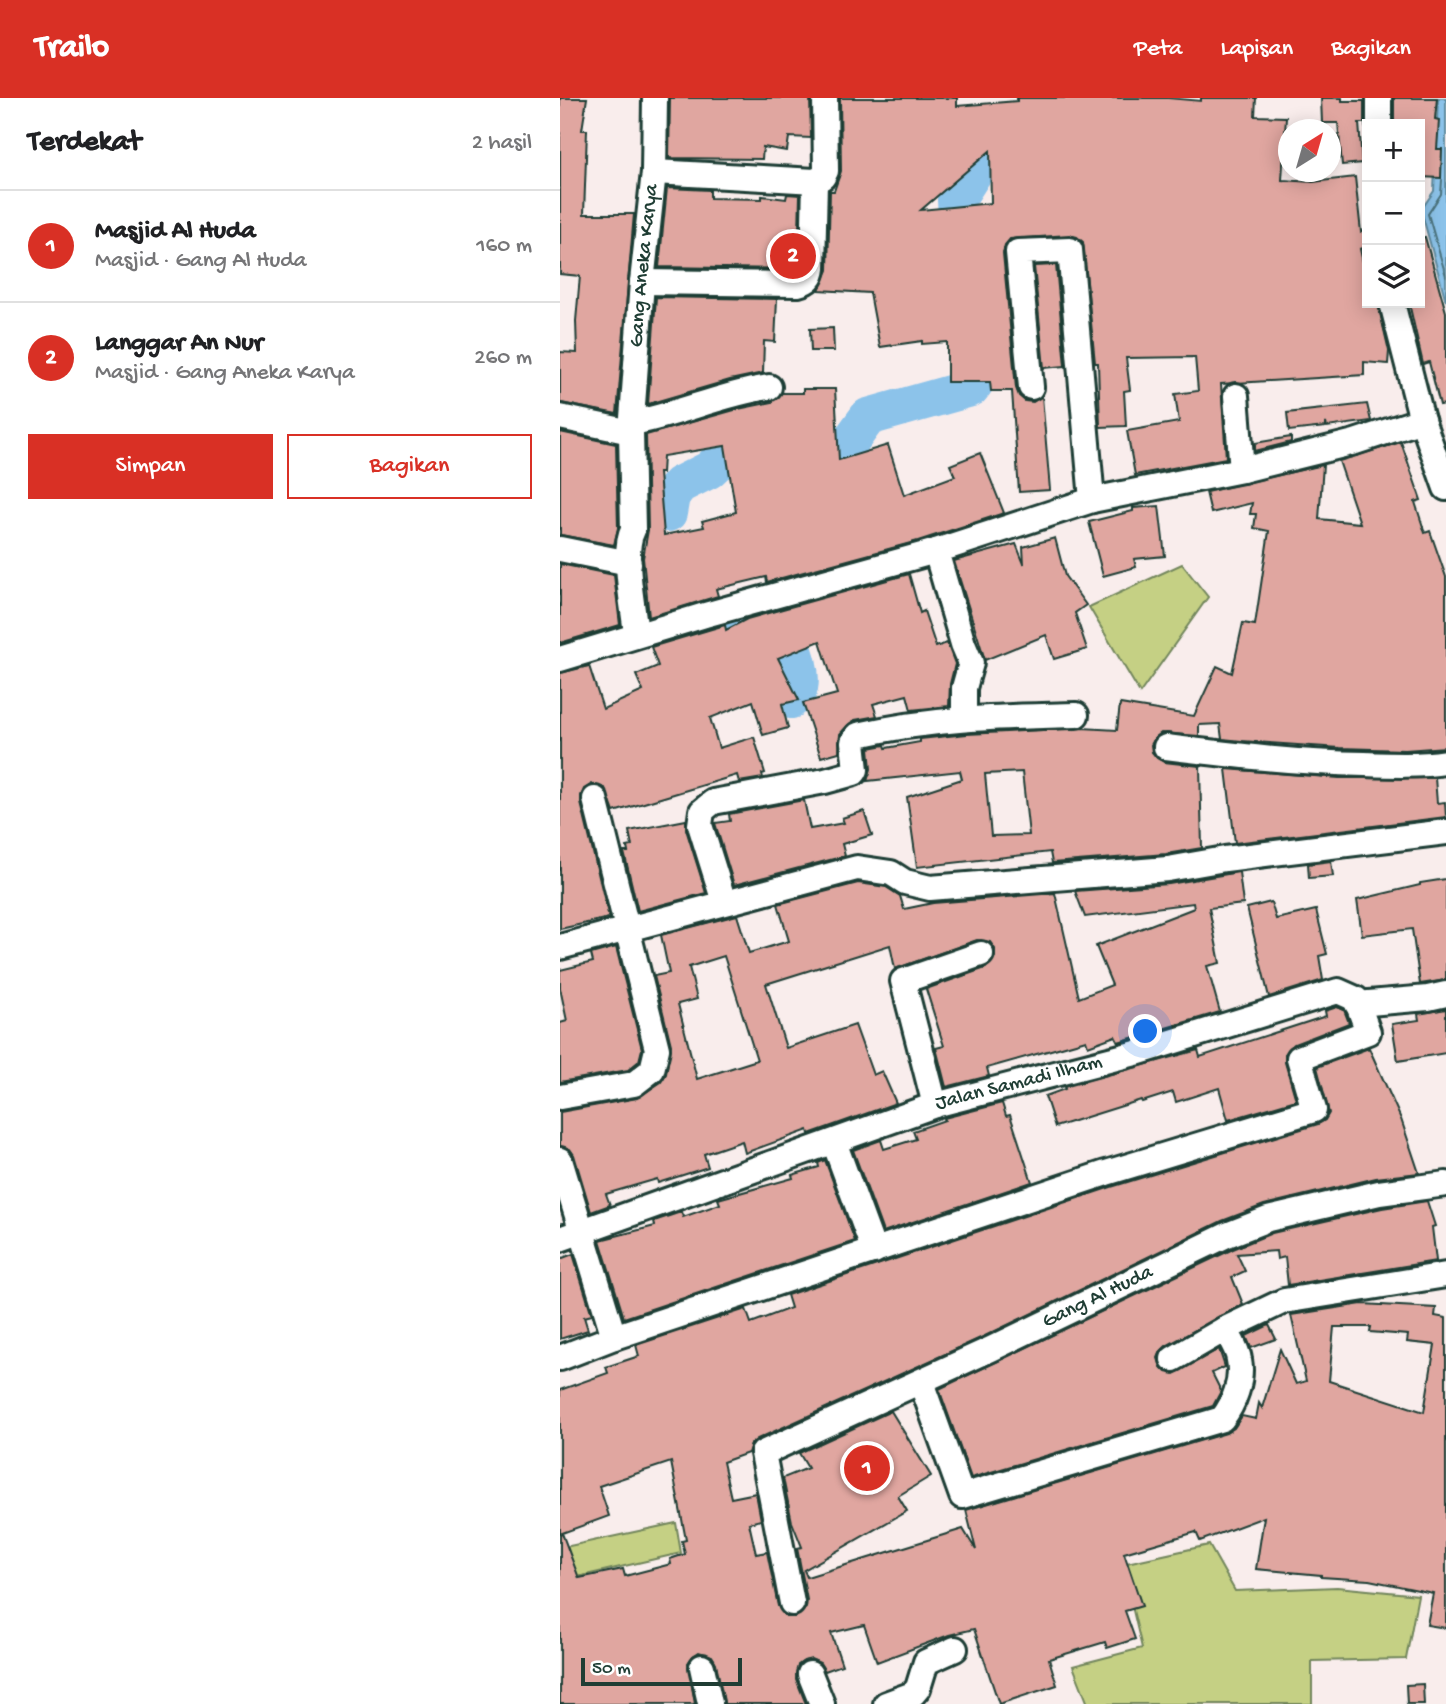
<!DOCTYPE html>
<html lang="id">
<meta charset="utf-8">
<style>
:root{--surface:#fff;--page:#f6f6f6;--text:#202124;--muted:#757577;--line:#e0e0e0;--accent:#d93025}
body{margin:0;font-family:"Gochi Hand",sans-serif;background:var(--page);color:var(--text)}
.controls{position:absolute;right:21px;top:21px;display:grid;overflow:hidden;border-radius:0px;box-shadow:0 4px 18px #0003}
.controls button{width:63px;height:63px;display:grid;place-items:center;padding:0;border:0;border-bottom:2px solid var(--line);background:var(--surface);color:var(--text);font:35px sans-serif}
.compass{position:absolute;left:718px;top:21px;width:63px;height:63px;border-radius:50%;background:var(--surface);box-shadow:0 4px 18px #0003;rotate:37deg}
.scale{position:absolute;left:21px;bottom:18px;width:161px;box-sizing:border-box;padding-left:7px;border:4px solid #1f3d34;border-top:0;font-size:19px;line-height:24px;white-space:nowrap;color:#1f3d34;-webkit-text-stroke:5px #fff;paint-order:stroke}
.you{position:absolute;left:586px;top:934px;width:24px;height:24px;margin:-18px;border:5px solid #fff;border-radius:50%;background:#1a73e8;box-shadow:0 0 0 10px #1a73e833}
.badge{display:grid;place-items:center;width:46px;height:46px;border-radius:50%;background:var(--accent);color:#fff;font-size:23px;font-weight:700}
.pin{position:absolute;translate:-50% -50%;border:4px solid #fff;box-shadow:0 2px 7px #0006}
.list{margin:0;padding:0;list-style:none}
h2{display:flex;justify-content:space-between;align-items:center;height:91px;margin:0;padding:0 28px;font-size:30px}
h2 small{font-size:23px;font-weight:400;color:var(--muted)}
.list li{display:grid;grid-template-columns:46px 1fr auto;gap:21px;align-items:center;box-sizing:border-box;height:112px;padding:0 28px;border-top:2px solid var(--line)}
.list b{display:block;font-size:26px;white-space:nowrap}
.list p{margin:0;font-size:23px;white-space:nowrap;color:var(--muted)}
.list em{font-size:23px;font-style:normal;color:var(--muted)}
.actions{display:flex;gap:14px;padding:21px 28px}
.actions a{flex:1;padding:16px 0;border:2px solid var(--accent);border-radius:0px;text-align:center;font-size:24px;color:var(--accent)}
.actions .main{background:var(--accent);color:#fff}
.icon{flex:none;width:38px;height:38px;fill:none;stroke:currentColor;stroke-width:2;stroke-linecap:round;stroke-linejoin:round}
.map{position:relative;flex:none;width:886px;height:1606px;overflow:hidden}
header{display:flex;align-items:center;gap:42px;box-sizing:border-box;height:98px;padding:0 35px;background:var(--accent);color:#fff}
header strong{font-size:33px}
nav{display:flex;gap:38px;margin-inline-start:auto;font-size:24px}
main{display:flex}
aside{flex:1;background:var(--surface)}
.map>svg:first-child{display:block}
.green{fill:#c5d084;stroke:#72865c;stroke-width:2}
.water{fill:#8cc3ea;stroke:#608da1;stroke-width:2}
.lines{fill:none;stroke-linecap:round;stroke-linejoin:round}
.shore{stroke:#4b737d;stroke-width:2}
.river{stroke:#8cc3ea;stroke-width:38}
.building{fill:#e0a6a0;stroke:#1f3d34;stroke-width:2;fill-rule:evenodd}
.minor-casing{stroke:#1f3d34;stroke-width:30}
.minor{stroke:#fff;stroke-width:24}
.labels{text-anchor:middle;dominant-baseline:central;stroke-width:7;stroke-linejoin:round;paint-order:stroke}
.street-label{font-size:21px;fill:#1f3d34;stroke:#fff}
</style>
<header>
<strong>Trailo</strong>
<nav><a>Peta</a><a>Lapisan</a><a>Bagikan</a></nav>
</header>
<main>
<aside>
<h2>Terdekat<small>2 hasil</small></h2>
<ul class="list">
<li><span class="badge">1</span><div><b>Masjid Al Huda</b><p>Masjid · Gang Al Huda</p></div><em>160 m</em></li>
<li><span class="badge">2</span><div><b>Langgar An Nur</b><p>Masjid · Gang Aneka Karya</p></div><em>260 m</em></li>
</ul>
<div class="actions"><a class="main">Simpan</a><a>Bagikan</a></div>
</aside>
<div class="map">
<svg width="886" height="1606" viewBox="0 0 886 1606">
<rect width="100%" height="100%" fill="#f9edec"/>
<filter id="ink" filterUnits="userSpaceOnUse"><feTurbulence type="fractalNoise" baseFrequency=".0143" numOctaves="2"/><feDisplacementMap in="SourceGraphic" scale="14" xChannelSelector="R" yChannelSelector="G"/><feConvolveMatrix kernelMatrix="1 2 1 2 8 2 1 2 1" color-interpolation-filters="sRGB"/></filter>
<g filter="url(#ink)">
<g class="green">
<polygon points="622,466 648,499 580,595 529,509"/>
<polygon points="116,1425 121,1455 0,1483 0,1450"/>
<polygon points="649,1447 675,1493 777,1489 858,1497 846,1561 752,1563 752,1606 528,1606 513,1568 582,1550 562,1466"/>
</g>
<polygon class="water" points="878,0 886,0 886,203 861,112 874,93"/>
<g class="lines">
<polyline class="shore" points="882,82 881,96 868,116 886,178"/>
<g class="river">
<polyline points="400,159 396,102 431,47 457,31 464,32"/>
<path d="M108 415 111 398 119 387 149 372 165 357 227 345 240 360 273 367 308 319 411 290C428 268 428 259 419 234"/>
<path d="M168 517 195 512 219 517C228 537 253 586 231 602"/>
</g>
</g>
<g class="building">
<polygon points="0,0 27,0 22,32 27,32 24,116 74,116 57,316 0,305 0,254 17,255 16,223 20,178 0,176"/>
<polygon points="110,0 250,0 251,40 229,39 227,53 203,49 202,61 109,60"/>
<path d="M280 0H397V8L457 3V0H608L641 3V0H696L695 18 726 19 722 82 753 84 795 79 801 134 805 133 807 149 800 151 807 182V208L818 206 829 253 828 266 804 264V277L661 286 666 360 575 377 567 333 619 324 615 296 638 293 635 259 566 260 570 292 564 293 566 328 540 329 538 265H535L523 144 517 139 509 137 450 141 445 147 443 155 456 290 459 298 465 303 473 304 482 298 490 392 459 394 452 293H431L430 284H387V244L362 246V243L320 249 310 195 259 192 268 172 270 93H274L281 73ZM430 53 431 105 361 112Z"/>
<polygon points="761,0 782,0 782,3 804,3 804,25 799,25 802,65 782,67 778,25 762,25"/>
<polygon points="834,0 877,0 875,21 879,22 877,51 882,51 881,80 860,79 860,26 834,26"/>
<polygon points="107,90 150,92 150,100 202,101 202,98 226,101 227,96 240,97 238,171 99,169"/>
<polygon points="865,139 886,214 886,306 880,307 869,264 863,266 849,205 860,205 860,140"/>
<polygon points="496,167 505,268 484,270 474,168"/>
<polygon points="96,199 217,201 215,244 204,243 203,275 170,282 88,306"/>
<polygon points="273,230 274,253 251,253 250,231"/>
<path d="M243 291H275L279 362 328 347 344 397 395 378 390 367 420 355 444 415 358 443 207 484 206 479 156 491 158 498 89 519 83 460 88 432 86 337 178 311 212 304 222 295H243ZM165 348 176 414 142 423 144 429 104 437 99 375H102L103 358Z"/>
<polygon points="807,306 811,323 767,329 766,325 765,329 729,333 727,315"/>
<polygon points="0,334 56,346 58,430 54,447 0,437"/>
<polygon points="731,339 731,344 695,353 695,345"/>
<path d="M841 344 861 402 855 404 865 435 870 433 886 479V649L845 652 780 650 682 643 662 641 660 626 639 627V638L601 635 595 640 591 647 592 654 597 660 604 664 640 668 642 750 606 756 492 765 490 754 357 769 347 699 402 681 400 673 307 683 311 671 309 650 325 647 326 650 360 644V641L407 636 522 630 557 632 560 606 634 618 657 568 672 575 683 525 695 527 709 433 694 430 696 416H690L692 405 651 415 646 394 763 367 759 421 800 425 779 363ZM462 674 469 737 431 738 425 676Z"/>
<polygon points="599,408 605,458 574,461 576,469 543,478 529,424 573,413 573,410"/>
<polygon points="495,440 505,478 526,507 515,515 527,551 494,561 486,537 425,562 394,463 456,446 464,466 463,449"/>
<polygon points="0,466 54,477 60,527 0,545"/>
<polygon points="349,476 360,515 364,513 376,549 387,545 395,566 390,586 389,608 351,612 347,597 313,606 317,618 295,622 287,628 280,636 279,654 261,659 243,605 277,596 260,543 218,560 239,602 222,606 228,630 203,637 193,603 150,620 159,650 194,639 205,675 202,676 203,680 179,684 177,677 54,714 45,690 32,686 24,691 21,698 21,705 49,820 0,831 0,575 29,568 43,611 83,593 76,577 98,568 91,549 165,527 166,532 187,521"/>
<polygon points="666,671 779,680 875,680 877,705 885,704 886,719 675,745"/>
<polygon points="244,702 250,731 284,725 282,720 304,713 312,737 282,746 285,758 174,787 155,725 170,723 169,716"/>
<polygon points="126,722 126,731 146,795 78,813 64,754 68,754 67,749 72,748 69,733"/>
<polygon points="771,763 773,778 749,780 748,766"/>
<path d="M679 774 683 806 649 810 660 865 647 868 660 914 558 944 555 938 528 948 526 942 498 950 427 970 429 978 386 989 376 950 384 948 366 891 426 870 435 859V851L430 844 417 842 335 871 330 847 206 886 226 950 295 927 313 977 322 973 336 1005 249 1036 248 1032 185 1055 182 1043 144 1056 148 1069 98 1085 97 1081 46 1096 50 1107 31 1114 14 1057 10 1051 0 1048V1014L77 1000 101 984 106 976 111 947 94 878 109 875 101 837 177 817 189 855 229 843 218 806 298 785 326 789 340 798 344 811 373 805 495 795 519 900 552 887 536 848 634 810 633 805 525 819 515 793 609 786ZM164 858 197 962 137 981 118 906 137 901 129 869Z"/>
<polygon points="886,781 886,882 860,886 852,831 802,837 797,802 860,787 860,785"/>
<polygon points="711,804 716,821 756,812 767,856 759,858 763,882 709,899 687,810"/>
<polygon points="56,849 82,951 79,963 68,972 0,984 0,925 7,923 0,890 0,872 33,864 31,856"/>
<polygon points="777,909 784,912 789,925 734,946 725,956 725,964 736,1002 668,1022 659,990 616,1004 613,994 582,1004 581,1002 495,1029 485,998 505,991 504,989 638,952 640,959 766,918 765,913"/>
<polygon points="886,911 886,955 838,963 832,926 859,922 858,916"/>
<path d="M809 950 841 1021 859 1075 816 1080 704 1107 662 1123 425 1238 197 1341 191 1346 188 1355 163 1364 171 1400 196 1395 201 1422 189 1425 196 1456 207 1454 218 1508 227 1519H235L246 1510 247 1502 237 1450 242 1449 232 1424 223 1380 248 1370 239 1355 331 1313 371 1378 338 1398 347 1413 244 1472 247 1479 403 1431 416 1452 406 1412 666 1335 674 1330 682 1318 696 1321 699 1305 702 1310 720 1251 736 1286 746 1283 731 1217 802 1206 876 1210 875 1218 886 1220V1530L867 1527 873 1495 809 1482 761 1479V1477L696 1471 704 1419 640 1443 636 1434 564 1455 582 1508 565 1513 575 1541 547 1550 545 1544 489 1561 497 1587 439 1606 414 1531 389 1537 317 1564 304 1527 271 1535 282 1567 265 1573 260 1565 251 1561 244 1563 238 1567 236 1581 246 1606H164L156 1565 152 1558 139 1554 133 1558 128 1565 135 1606H0V1292L48 1275 46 1269 79 1258 76 1247 186 1211 191 1225 231 1210 227 1197 551 1089 758 1026 765 1022 769 1015 757 969ZM774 1229H811L810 1234 848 1237 847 1244 875 1247 864 1314 769 1283ZM111 1364 126 1442 122 1443 125 1456 110 1461 111 1466 65 1478 63 1471 19 1480 2 1435 49 1418 39 1388Z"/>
<polygon points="442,1005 446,1018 450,1017 472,1084 323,1134 293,1052 321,1042 324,1051 356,1041 353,1033 385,1022 384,1020"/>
<polygon points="265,1062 295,1143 64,1220 40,1142 95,1128 94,1123 121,1114 123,1119 160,1106 158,1101 233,1080 232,1077 259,1069 258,1065"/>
<polygon points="867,1103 875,1128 872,1129 876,1163 728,1187 725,1159 717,1161 716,1153 677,1156 685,1173 672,1179 683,1206 606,1248 601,1253 598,1260 601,1269 606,1274 614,1276 659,1251 665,1269 652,1275 661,1293 653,1308 411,1380 379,1291 673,1151 712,1135 822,1110"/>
<polygon points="13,1156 32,1217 24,1219 28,1232 0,1241 0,1161"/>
<polygon points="709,1227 716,1241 691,1250 686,1238"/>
<polygon points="863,1586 864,1606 847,1606 846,1587"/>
</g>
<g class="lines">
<g class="minor-casing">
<g id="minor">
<polyline points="819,0 819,26"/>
<polyline points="94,74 255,83 263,79 266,73 265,0"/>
<path d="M82 184 238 186C247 184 252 180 253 170L255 83"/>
<polyline points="832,205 862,322 886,390"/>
<polyline points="471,289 458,154 510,152 532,402"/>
<polyline points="676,298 682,372"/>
<polyline points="0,319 71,334"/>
<path d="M72 325C118 317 161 296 209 289"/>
<polyline points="0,451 69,465"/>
<polyline points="376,453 403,546 411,565 404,590 404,620"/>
<path id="s1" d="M76 537C74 511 61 454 73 432L71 334 82 184 94 74 95 0"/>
<polyline points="0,561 145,517 376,453 532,402 682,372 795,344 862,322"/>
<path d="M606 649C672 657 738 665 805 666 832 667 859 668 886 664"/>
<path d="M164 804 140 727 142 713 153 704 265 683 294 675 296 672 293 644 298 637C373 620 439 619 516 617"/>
<polyline points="0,849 297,770 331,775 345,784 370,790 608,771 665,761 886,734"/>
<polyline points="797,906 868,900 886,896"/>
<polyline points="0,999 74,986 92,972 97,951 35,701"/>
<polyline points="375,1007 343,883 421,856"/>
<polyline points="274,1044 314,1153"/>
<polyline points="0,1062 54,1239 0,1260"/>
<path id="s2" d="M0 1141 375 1007 576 955 778 893 796 901 808 934 739 960 754 1012 546 1075 54 1239"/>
<polyline points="613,1261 665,1231"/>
<path d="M361 1284 402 1398 662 1321C674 1306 683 1282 679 1262 678 1252 670 1240 665 1231L724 1203 886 1177"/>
<path id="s3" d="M232 1505 203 1355 431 1251 667 1137 708 1121 819 1095 886 1086"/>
<polyline points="142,1569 150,1605"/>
<polyline points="250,1576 262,1606"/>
<polyline points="326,1606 353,1596 358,1590 366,1564 395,1551"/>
</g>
</g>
<use href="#minor" class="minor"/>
</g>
</g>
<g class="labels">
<g class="street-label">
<text stroke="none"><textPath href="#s1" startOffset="371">Gang Aneka Karya</textPath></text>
<text stroke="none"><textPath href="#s2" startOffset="485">Jalan Samadi Ilham</textPath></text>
<text stroke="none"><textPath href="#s3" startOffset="522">Gang Al Huda</textPath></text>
</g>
</g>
</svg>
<div class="controls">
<button>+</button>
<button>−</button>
<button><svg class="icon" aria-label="layers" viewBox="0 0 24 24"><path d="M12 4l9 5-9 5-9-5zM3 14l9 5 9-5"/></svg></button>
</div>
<svg class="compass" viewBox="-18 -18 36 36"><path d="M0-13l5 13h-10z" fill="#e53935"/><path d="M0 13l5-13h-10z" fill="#757577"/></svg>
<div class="scale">50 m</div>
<div class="you"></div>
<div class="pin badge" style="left:307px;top:1370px">1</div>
<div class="pin badge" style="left:233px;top:158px">2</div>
</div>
</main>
